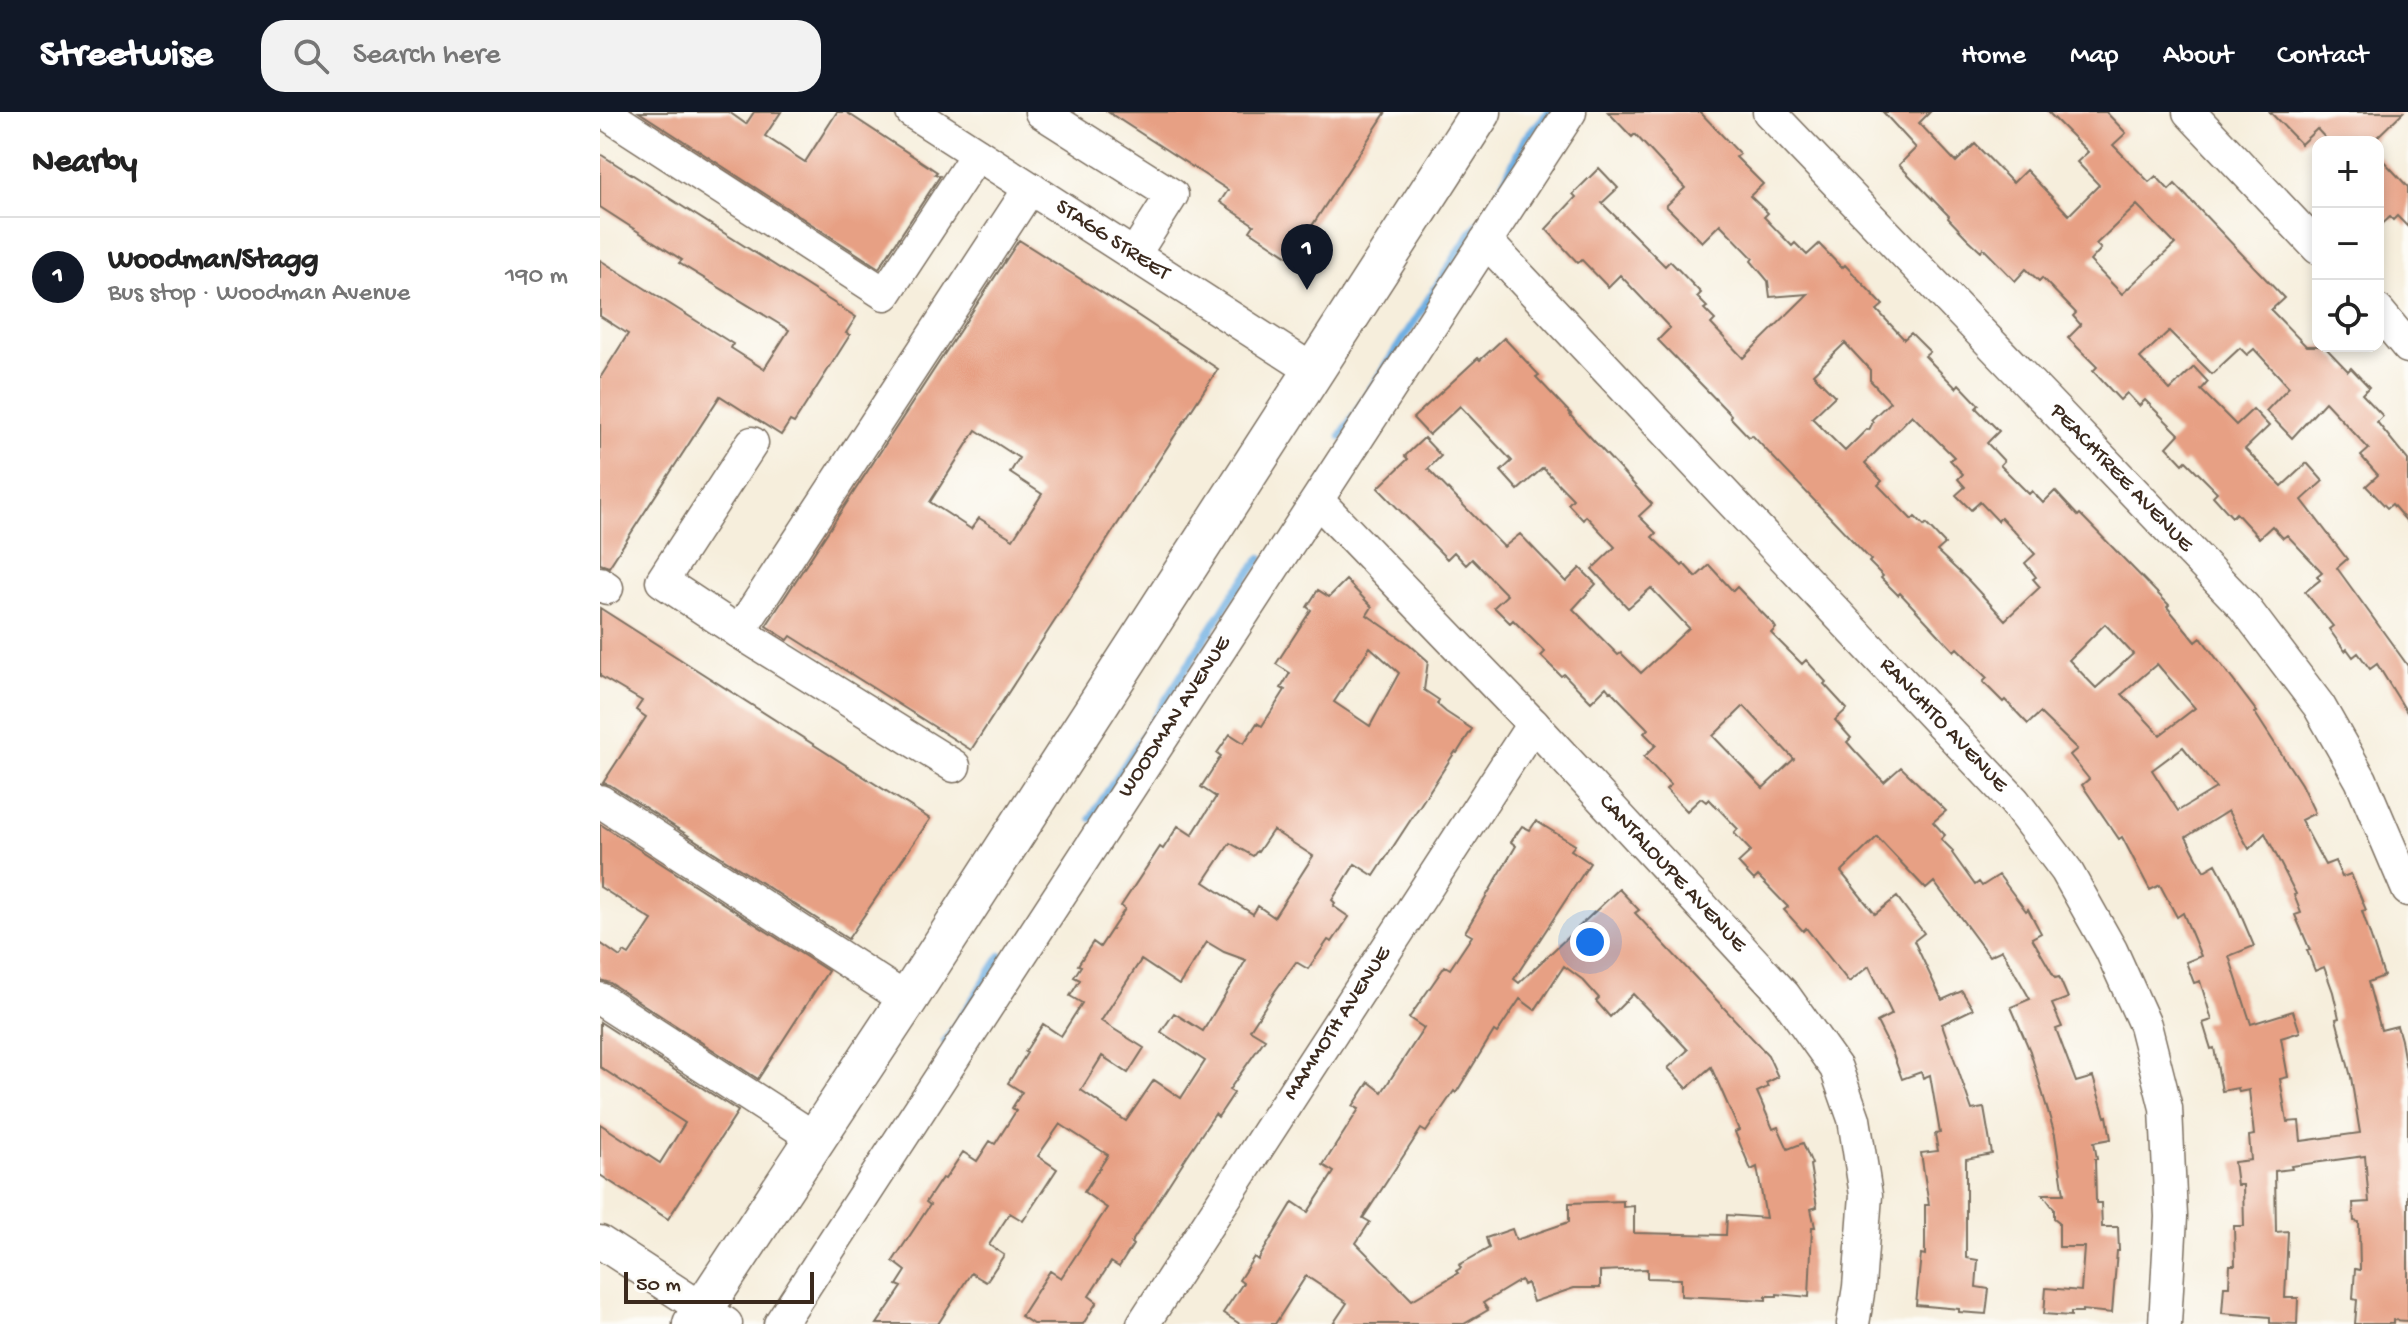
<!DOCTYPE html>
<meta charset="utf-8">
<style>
:root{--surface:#fff;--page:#f2f2f2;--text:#222;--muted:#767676;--line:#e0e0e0;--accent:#111827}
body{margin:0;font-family:"Gochi Hand",sans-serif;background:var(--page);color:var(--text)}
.controls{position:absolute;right:24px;top:24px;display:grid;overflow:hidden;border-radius:16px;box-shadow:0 4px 12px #0003}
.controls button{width:72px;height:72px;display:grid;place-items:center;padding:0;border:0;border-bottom:2px solid var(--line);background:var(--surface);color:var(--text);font:40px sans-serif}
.scale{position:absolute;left:24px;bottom:20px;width:190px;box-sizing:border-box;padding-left:8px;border:4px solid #3b2a1e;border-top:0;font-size:22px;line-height:28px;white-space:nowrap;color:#3b2a1e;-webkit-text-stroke:6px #fdfcf7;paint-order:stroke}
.you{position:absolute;left:990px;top:830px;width:28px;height:28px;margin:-20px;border:6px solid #fff;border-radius:50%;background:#1a73e8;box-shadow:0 0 0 12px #1a73e833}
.badge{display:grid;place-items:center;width:52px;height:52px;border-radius:50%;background:var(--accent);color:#fff;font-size:26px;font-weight:700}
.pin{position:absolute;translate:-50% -66px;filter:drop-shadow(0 2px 4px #0008)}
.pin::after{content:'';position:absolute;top:42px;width:28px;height:24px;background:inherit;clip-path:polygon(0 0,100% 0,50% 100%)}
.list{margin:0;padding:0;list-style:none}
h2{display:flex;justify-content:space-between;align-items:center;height:104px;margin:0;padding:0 32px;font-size:34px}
h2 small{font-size:26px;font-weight:400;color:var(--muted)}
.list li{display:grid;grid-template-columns:52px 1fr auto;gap:24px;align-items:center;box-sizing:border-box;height:120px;padding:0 32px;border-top:2px solid var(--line)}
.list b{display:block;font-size:30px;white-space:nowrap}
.list p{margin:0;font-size:26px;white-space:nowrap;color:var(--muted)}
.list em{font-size:26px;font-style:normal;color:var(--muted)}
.icon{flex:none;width:44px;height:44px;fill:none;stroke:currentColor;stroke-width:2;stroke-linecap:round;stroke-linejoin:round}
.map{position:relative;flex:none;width:1808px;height:1212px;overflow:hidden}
header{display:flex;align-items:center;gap:48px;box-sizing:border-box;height:112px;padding:0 40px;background:var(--accent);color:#fff}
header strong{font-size:38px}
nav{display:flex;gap:44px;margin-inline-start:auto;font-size:28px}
.search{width:560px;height:72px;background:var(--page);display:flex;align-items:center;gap:20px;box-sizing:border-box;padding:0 28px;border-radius:24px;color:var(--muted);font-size:30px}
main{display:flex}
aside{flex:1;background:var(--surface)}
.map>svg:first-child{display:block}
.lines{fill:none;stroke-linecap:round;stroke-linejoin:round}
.stream{stroke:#6eafe2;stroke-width:8}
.building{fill:#e7a084;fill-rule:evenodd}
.minor-casing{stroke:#7c6f60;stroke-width:35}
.major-casing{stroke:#7c6f60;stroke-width:43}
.minor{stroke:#fff;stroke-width:32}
.major{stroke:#fff;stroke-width:40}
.labels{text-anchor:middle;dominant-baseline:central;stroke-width:6;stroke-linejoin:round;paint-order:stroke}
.street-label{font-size:22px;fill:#3b2a1e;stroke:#fdfcf7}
</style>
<header>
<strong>Streetwise</strong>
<div class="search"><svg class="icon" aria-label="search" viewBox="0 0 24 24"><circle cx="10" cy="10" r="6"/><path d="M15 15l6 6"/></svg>Search here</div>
<nav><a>Home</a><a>Map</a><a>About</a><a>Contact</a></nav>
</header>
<main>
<aside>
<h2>Nearby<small></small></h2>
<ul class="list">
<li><span class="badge">1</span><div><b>Woodman/Stagg</b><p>Bus stop · Woodman Avenue</p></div><em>190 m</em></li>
</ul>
</aside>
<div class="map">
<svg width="1808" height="1212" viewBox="0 0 1808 1212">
<rect width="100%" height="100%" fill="#fdfcf7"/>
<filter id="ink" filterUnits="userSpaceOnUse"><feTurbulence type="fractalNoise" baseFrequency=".0125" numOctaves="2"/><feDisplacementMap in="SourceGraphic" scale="16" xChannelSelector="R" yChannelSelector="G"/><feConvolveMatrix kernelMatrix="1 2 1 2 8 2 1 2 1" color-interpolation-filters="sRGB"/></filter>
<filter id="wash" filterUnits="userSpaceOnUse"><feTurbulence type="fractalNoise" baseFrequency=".006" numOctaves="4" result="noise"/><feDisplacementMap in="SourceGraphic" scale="32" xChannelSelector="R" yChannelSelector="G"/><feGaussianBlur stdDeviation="1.8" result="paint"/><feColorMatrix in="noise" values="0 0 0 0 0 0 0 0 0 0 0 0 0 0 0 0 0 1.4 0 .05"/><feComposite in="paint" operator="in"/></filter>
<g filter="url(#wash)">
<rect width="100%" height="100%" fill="#f6eedc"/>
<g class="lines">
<g class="stream">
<polyline points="896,87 925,26 949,0"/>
<polyline points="741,324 872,119 884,105"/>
<polyline points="491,706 633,482 661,446"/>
<polyline points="345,930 401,844"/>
</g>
</g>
<g id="blocks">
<g class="building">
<polygon points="39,0 129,0 146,12 154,0 181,0 165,24 205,50 237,0 246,0 337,60 335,62 340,64 279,156"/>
<polygon points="508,0 786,0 691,146 650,119 654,113 620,90 628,78"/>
<path d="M1008 0H1100L1140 42 1136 45 1163 72 1150 84 1168 101 1164 105 1192 134 1195 131 1207 143 1219 132 1242 156 1245 153 1283 193 1277 198 1304 227 1311 221 1330 240 1325 244 1356 276 1359 272 1379 293 1376 296 1399 319 1387 331 1404 349 1400 353 1429 382 1432 379 1443 391 1455 379 1478 404 1480 402 1569 493 1567 495 1596 530 1601 526 1657 600 1655 601 1701 672 1715 701 1701 708 1725 753 1735 749 1742 765 1751 762 1766 798 1762 799 1784 864 1768 870 1781 918 1797 914 1801 928 1808 968V1209L1793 1208V1212H1755L1757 1188 1753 1187 1755 1157 1760 1158 1759 1110 1754 1109 1753 1091 1769 1090 1765 1044 1691 1054 1692 1057 1675 1059 1676 1120 1688 1119 1685 1186H1698L1697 1212 1670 1211V1205L1622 1201 1624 1174H1629L1630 1153H1635L1634 1114H1644L1643 1073H1637L1634 1050 1651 1048 1649 1024 1654 1023 1649 978 1639 980 1638 976 1622 979 1614 936 1611 937 1603 911 1612 908 1600 869 1594 871 1586 850 1601 844 1583 801 1577 805 1560 773 1550 778 1522 725 1519 727 1482 673 1489 667 1470 643 1477 637 1440 601 1428 612 1405 588 1403 590 1383 570 1387 566 1357 536 1354 539 1300 481 1298 483 1281 466 1283 464 1269 450 1271 448 1152 323 1149 325 1130 305 1131 303 1058 228 1070 216 1020 163 1008 175 982 148 978 151 946 117 976 85 973 82 999 56 1018 76 1002 91 1065 154 1070 149 1101 181 1097 185 1107 195 1104 197 1115 208 1111 212 1143 246 1208 182 1170 185 1168 169 1151 149 1153 146 1120 112 1102 130 1066 94 1085 76 1035 22 1032 25ZM1245 231 1270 258V268L1290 290 1271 308 1273 310 1269 318 1267 317 1245 339 1212 306 1235 284 1213 262ZM1312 303 1354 345 1350 348 1363 362 1358 367 1365 375 1356 383 1371 398 1380 390 1398 409 1401 405 1435 442 1425 451 1436 465 1433 467 1440 475 1405 508 1369 469 1337 439 1345 432 1326 412 1324 414 1315 405 1312 408 1278 373 1282 369 1265 351ZM1505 512 1533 542 1496 576 1469 548ZM1557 552 1595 596 1560 623 1522 582ZM1583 635 1616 676 1578 699 1552 658ZM1628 699 1649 737 1665 721 1696 782 1694 783 1701 801 1695 803 1710 838H1707L1715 859 1724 855 1733 880 1739 906 1736 907 1751 965 1760 1021 1701 1029 1699 1009 1687 1010 1680 967 1688 965 1681 926 1700 920 1693 899 1651 912 1629 844 1654 834 1632 782 1616 752 1604 759 1586 725Z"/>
<path d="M1283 0H1330L1319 11 1356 50 1375 32 1413 71 1426 58 1469 103 1499 73 1477 50 1488 40 1448 0H1506L1526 21 1513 33 1549 70 1556 64 1569 78 1575 72 1684 186 1671 198 1706 234H1724L1748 259 1751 256 1769 275 1762 282 1783 304 1777 310 1808 348V411L1792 392 1787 396 1766 374 1778 363 1761 344 1769 337 1725 290 1692 326 1666 299 1689 275 1654 237 1647 243 1640 236 1612 262 1569 219 1540 246 1570 278 1594 255 1608 270 1601 278 1636 313 1653 297 1669 314 1645 337 1682 374 1707 351 1723 369 1702 388 1747 447 1737 456 1808 554V602L1777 552 1770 557 1758 541 1753 545 1747 537 1745 539 1729 517 1733 514 1705 480 1720 468 1717 464 1722 460 1687 423 1683 426 1672 414 1659 426 1636 401 1632 405 1613 384 1617 380 1586 349 1583 352 1567 335 1579 322 1545 288 1539 294 1527 281 1520 288 1493 259 1497 255 1468 226 1481 213 1473 204 1476 201 1442 166 1439 169 1426 157 1415 169 1383 136 1381 139 1367 126 1348 106 1349 104 1299 53 1316 36ZM1537 93 1575 132 1522 182 1490 149 1501 137 1496 132Z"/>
<polygon points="1670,0 1803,0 1772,30 1729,30 1717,17 1701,32"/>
<polygon points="0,42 256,205 246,221 250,223 231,253 194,311 190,309 181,323 120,284 9,455 0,452 0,266 28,222 0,204 0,148 133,232 131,236 164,257 189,218 79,151 82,148 0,95"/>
<polygon points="1778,43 1808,75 1808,115 1797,104 1793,108 1790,105 1778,116"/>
<path d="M419 128 534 201 618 257 371 638 191 524 188 528 166 514ZM376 318 419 346 410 361 442 382 413 427 379 406 371 417 330 390Z"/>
<path d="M904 226 939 263 936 265 971 302 970 303 1052 392 1039 404 1056 421 1052 425 1082 454 1084 452 1096 465 1109 453 1133 479 1137 475 1174 513 1176 516 1171 521 1202 552 1206 548 1226 570 1224 572 1247 597 1235 608 1251 626 1247 630 1255 639 1284 670 1301 655 1346 699 1333 710 1345 723 1341 727 1353 739 1352 741 1375 773 1379 770 1382 774 1399 763 1426 799 1428 797 1441 821 1432 826 1455 866 1459 865 1468 886 1452 892 1462 915 1456 917 1476 970 1493 965 1505 1005 1507 1004 1511 1027 1494 1030 1497 1047H1495L1496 1091H1501L1502 1115H1518L1519 1139H1517L1512 1201 1482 1198V1200H1471V1204L1444 1202 1446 1176 1481 1179 1484 1135H1459V1110L1454 1106V1097L1443 1082H1464L1455 1023 1430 939 1411 895 1430 887 1402 838 1389 844 1334 770 1326 777 1277 725 1241 760 1275 802 1297 785 1324 821 1314 829 1342 888 1362 879 1373 897 1342 912 1372 998 1384 996 1392 1042 1366 1047V1146L1378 1148 1376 1175 1389 1177 1386 1202 1359 1200V1197L1316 1193 1321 1142 1325 1143V1093H1329L1321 1041 1338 1039 1335 1022 1340 1021 1330 963 1323 966 1321 960 1302 967 1292 940 1277 910 1292 902 1269 854 1249 870 1206 816 1203 819 1184 798 1188 795 1158 764 1154 768 1138 751 1151 739 1134 721 1138 717 1109 687 1106 690 1101 686 1087 699 1066 677 1071 673 1044 645 1056 633 1044 621 1048 617 1011 579 1010 580 1006 575 991 590 964 562 961 564 941 544 945 540 913 508 910 511 894 495 907 483 872 447 866 453 854 440 847 447 778 376 808 347 805 344 824 326 841 344 828 357 904 435 920 422 966 470 980 456 996 472 973 497 1018 543 1021 541 1041 561 1089 516 1051 476 1028 496 992 457 1015 435 986 404 983 408 968 392 973 387 943 356 918 378 901 359 912 349 860 294 829 323 813 306 878 246 880 248ZM1144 594 1194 647 1163 676 1113 624Z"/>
<path d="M746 468 772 495 767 503 809 532 828 549 824 578 839 588 837 592 846 600 872 617 857 641 855 640 774 764 755 752 732 788 735 791 733 794 749 805 732 830 728 828 708 857 696 850 675 879 650 918 665 927 629 978 634 981 618 1005 615 1002 587 1044 531 1131 533 1133 519 1155 511 1150 489 1184 497 1190 483 1212H433L421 1204 450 1159 461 1166 507 1096 484 1080 508 1043 460 1012 438 1044 457 1057 423 1109 410 1101 389 1133 404 1143 386 1170 371 1161 338 1212H277L302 1175 297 1173 306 1159 293 1149 330 1093 326 1090 342 1066 345 1067 363 1040 377 1049 390 1029 395 1032 416 999 412 996 422 980 408 971 427 941 425 940 443 912 461 924 482 891 470 884 480 868 474 865 481 854 478 853 493 830 500 835 525 797 521 794 560 735 563 737 578 714 592 723 616 685 601 675 621 644 617 641 630 622 644 631 657 611 662 614 685 578 681 576 690 561 676 552 711 498 707 495 718 478 729 485ZM770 535 799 561 770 614 734 590ZM673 718 713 744 674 805 658 794 653 802 604 770 630 731 653 744 657 739 658 740ZM607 830 624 840 646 848 603 919 574 901 561 920 605 949 581 986 554 968 526 1009 481 978 502 944 528 961 544 936 501 909 541 848 579 873Z"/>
<polygon points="0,496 330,707 248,827 10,673 3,671 46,605 36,598 42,589 0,564"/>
<path d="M936 709 975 733 971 738 990 751 914 867 919 871 1019 777 1039 798 1035 801 1168 943 1178 965 1166 971 1168 975 1157 980 1173 1017 1178 1015 1188 1037 1203 1031 1212 1052 1210 1053 1217 1095 1211 1097 1215 1115H1212L1209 1185 1177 1182V1184H1166V1188L1081 1184V1167L1047 1166V1157L1000 1159V1176H974L933 1190 927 1171 923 1173 921 1168 883 1191 888 1198 864 1212H733L747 1191 706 1164 675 1212H640L623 1201 643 1171 639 1168 654 1145 658 1148 693 1090 708 1100 734 1060 723 1053 759 997 753 994 769 970 782 980 824 916 809 906 845 854 850 857 872 824 865 820 916 734 911 730 922 714 930 718ZM964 854 983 868 999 886 996 889 1010 905 1033 882 1057 907 1058 906 1088 938 1068 956 1087 976 1111 955 1139 1018 1135 1020 1151 1058 1157 1055 1166 1106 1127 1103 1126 1123 1034 1121V1094L1023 1095V1089L969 1091V1110L916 1128 912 1117 886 1126 889 1136 859 1153 861 1156 856 1159 858 1161 812 1188 756 1131 770 1110 763 1106 821 1017 826 1020 854 979 856 981 894 919 897 921 920 887 935 898Z"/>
<polygon points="0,712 228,859 158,967 10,871 0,868 0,831 20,845 24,840 29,843 52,808 0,775"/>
<polygon points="0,910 138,999 68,1107 0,1063 0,1012 60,1051 85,1011 0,955"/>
</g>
</g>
</g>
<g filter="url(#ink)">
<use href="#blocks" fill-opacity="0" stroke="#7c6f60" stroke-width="2"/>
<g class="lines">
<g class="minor-casing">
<g id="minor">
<polyline points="4,0 285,182 377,42"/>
<path id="s1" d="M312 0 714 259"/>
<polyline points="441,0 572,83 534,143"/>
<path id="s2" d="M1169 0 1644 495 1719 594 1761 668 1808 778"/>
<polyline points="1589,0 1718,136"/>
<path id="s3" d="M886 129 1414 689 1466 758 1511 838 1545 913 1566 996 1571 1105 1565 1212"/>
<polyline points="1778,199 1808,235"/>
<polyline points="152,331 62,469 139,520 430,76"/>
<path id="s4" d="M718 389 933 612 1184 883 1236 956 1254 1007 1266 1083 1259 1175 1253 1212"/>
<polyline points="0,471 7,476"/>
<polyline points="139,520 354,654"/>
<polyline points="0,689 307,888"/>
<polyline points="0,887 216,1027"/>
<polyline points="0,1130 126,1212"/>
<path id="s5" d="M180 1212 970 0"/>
<path id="s6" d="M543 1212 933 612"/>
</g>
</g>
<g class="major-casing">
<polyline id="major" points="93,1212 307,888 881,0"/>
</g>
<use href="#minor" class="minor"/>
<use href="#major" class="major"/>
</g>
</g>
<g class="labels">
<g class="street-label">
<text stroke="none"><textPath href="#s1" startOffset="238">STAGG STREET</textPath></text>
<text stroke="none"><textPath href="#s2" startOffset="508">PEACHTREE AVENUE</textPath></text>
<text stroke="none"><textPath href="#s5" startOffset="724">WOODMAN AVENUE</textPath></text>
<text stroke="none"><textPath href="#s3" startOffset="666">RANCHITO AVENUE</textPath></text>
<text stroke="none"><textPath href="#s4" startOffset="514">CANTALOUPE AVENUE</textPath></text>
<text stroke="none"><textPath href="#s6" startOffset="358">MAMMOTH AVENUE</textPath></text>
</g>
</g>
</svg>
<div class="controls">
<button>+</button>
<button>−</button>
<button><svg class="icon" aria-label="locate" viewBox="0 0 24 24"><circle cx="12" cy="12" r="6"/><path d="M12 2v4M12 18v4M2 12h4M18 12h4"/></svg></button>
</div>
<div class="scale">50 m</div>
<div class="you"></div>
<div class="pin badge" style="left:707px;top:178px">1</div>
</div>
</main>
